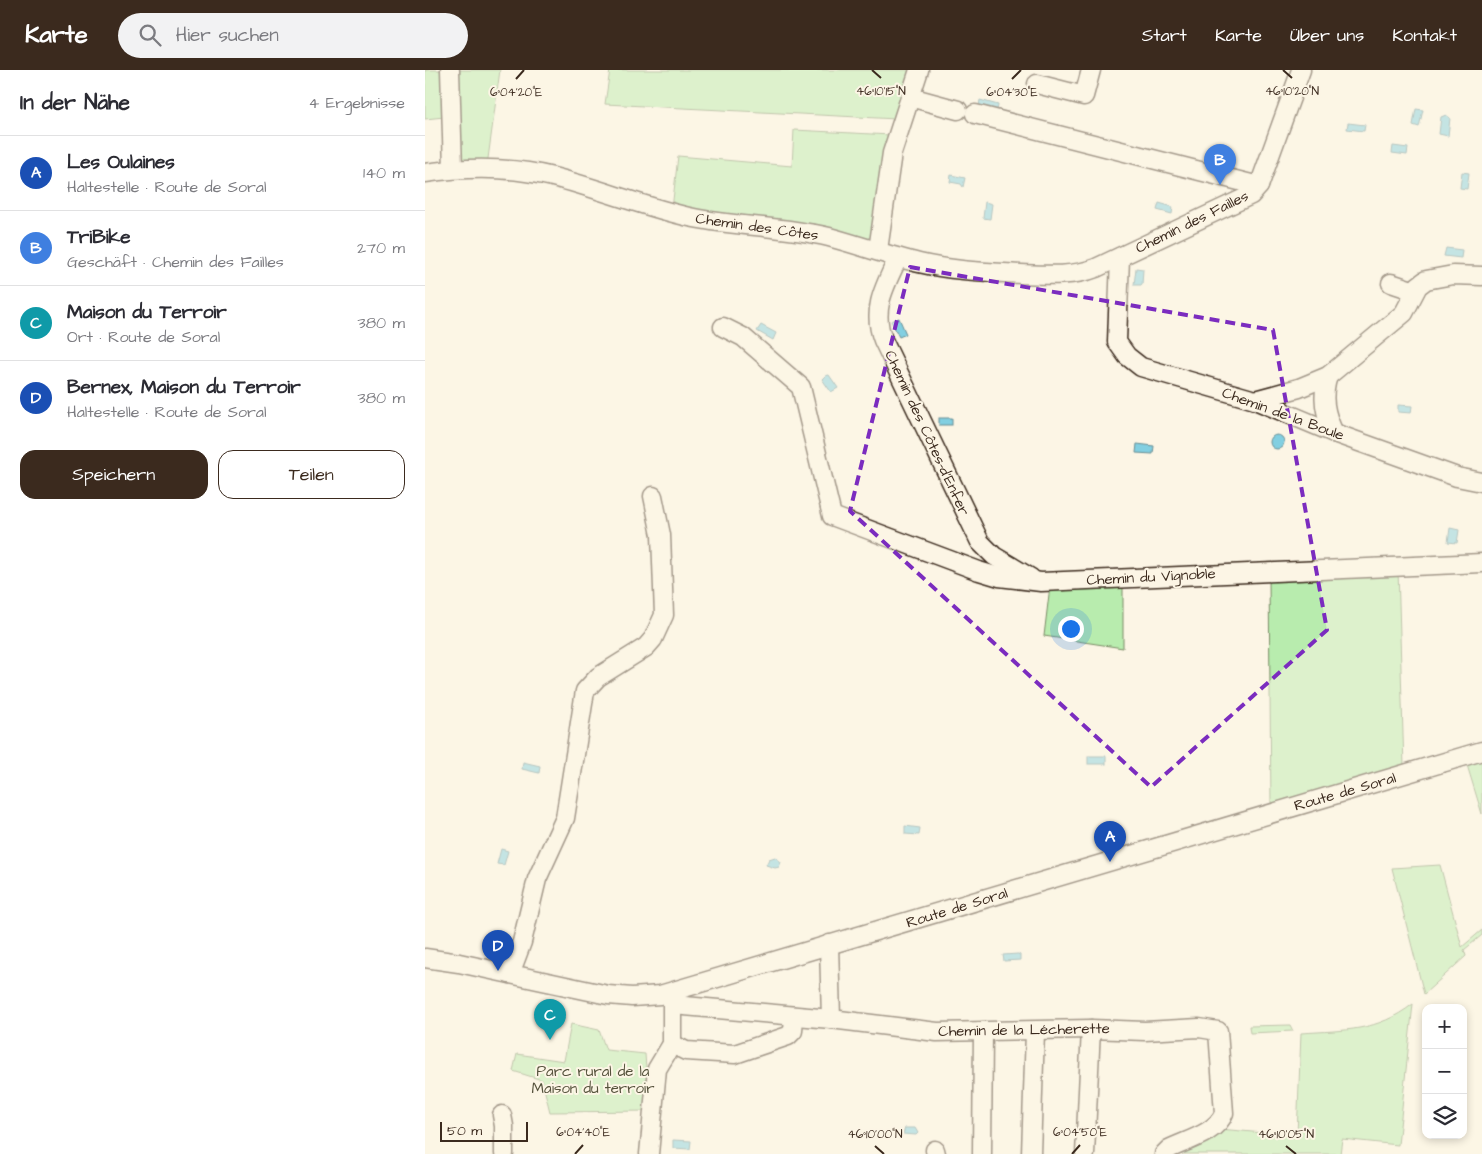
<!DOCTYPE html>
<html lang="de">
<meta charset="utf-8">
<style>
:root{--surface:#fff;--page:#f2f2f3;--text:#2b2b33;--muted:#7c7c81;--line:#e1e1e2;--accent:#3b2a1e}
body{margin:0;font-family:"Architects Daughter",sans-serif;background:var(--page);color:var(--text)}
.controls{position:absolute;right:15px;bottom:15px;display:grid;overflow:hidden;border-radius:10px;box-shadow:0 2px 8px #0003}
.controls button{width:45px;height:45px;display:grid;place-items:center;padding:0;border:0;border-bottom:1px solid var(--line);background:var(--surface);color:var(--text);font:25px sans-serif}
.scale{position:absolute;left:15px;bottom:12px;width:88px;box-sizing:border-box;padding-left:5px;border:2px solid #3b2a1e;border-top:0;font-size:14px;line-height:18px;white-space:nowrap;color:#3b2a1e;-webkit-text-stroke:4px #fcf5e5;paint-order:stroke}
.you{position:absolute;left:645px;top:558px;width:18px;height:18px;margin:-12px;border:4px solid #fff;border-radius:50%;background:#1a73e8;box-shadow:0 0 0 8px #1a73e833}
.badge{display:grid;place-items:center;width:32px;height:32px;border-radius:50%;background:var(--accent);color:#fff;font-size:16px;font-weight:700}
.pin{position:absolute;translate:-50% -41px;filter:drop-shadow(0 1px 2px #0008)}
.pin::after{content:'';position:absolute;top:26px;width:18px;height:15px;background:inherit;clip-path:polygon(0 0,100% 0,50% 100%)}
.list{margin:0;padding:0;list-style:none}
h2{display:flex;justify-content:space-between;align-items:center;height:65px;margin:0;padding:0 20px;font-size:21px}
h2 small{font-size:16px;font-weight:400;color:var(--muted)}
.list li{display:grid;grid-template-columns:32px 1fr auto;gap:15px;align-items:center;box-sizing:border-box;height:75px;padding:0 20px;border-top:1px solid var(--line)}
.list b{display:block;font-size:19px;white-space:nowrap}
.list p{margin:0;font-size:16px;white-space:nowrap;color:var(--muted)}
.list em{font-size:16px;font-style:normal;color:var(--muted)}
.actions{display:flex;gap:10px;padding:15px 20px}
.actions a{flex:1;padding:11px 0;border:1px solid var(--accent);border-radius:15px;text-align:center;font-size:18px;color:var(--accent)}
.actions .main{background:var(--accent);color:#fff}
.icon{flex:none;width:28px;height:28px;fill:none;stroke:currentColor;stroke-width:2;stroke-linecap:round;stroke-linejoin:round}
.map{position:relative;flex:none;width:1057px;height:1084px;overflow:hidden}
header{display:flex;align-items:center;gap:30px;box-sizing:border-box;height:70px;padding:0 25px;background:var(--accent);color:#fff}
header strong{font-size:24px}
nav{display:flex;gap:28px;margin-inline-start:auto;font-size:18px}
.search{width:350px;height:45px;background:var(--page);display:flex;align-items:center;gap:12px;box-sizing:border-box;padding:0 18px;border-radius:28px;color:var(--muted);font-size:19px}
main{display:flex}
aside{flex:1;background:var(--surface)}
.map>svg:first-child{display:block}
.green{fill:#b8ecae;stroke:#7a8b66}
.water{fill:#82cfe1;stroke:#668d93}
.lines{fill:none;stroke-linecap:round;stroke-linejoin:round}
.minor-casing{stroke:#3b2a1e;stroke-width:21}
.minor{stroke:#fcf5e5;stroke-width:18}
.marked{fill:none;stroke:#7b2cbf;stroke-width:4;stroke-dasharray:10 6;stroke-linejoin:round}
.ticks{fill:none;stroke:#3b2a1e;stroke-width:2}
.labels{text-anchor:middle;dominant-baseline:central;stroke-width:4;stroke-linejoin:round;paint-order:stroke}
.street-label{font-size:15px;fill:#3b2a1e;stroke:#fcf5e5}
.park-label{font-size:15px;fill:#54513b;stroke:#fcf5e5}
.ticks-label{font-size:12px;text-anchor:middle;fill:#3b2a1e;stroke:#fcf5e5;stroke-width:4;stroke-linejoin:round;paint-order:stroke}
</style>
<header>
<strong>Karte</strong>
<div class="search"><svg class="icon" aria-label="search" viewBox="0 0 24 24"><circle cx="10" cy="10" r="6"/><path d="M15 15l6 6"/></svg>Hier suchen</div>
<nav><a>Start</a><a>Karte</a><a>Über uns</a><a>Kontakt</a></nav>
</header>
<main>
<aside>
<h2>In der Nähe<small>4 Ergebnisse</small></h2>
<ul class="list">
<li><span class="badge" style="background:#1a4fb4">A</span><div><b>Les Oulaines</b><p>Haltestelle · Route de Soral</p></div><em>140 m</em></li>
<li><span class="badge" style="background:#3f7fe0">B</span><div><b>TriBike</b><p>Geschäft · Chemin des Failles</p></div><em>270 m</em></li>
<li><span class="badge" style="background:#0f9aa8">C</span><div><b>Maison du Terroir</b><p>Ort · Route de Soral</p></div><em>380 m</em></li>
<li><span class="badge" style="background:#1a4fb4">D</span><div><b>Bernex, Maison du Terroir</b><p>Haltestelle · Route de Soral</p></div><em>380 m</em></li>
</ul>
<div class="actions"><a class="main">Speichern</a><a>Teilen</a></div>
</aside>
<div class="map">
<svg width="1057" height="1084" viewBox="0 0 1057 1084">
<rect width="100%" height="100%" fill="#fcf5e5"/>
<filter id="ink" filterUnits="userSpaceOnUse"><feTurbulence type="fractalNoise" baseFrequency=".02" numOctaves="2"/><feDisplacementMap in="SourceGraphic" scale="10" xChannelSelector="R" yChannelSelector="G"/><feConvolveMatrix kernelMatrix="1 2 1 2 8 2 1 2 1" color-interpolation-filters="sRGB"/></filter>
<g filter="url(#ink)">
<g class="green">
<polygon points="0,0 18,0 19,47 0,49"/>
<polygon points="30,0 75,0 62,96 53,91 34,90"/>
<polygon points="185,0 489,0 472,49 180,34"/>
<polygon points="369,60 466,65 450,168 444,171 247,139 253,86 367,96"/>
<polygon points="973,500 979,697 846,737 844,506"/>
<polygon points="698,513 698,578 619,566 625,516"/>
<polygon points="1057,691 1057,744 1042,695"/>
<polygon points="1015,795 1037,877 1057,860 1057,865 1039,880 1041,886 999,924 967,798"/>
<path d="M988 934 973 1075 917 1069 915 1084H746L794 1059 872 1066 876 963C920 960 952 962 988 934Z"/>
<polygon points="146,954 174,960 181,980 220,984 224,1041 125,1042 117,1010 88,1001 92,984 139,991"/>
<polygon points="865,955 868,961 825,963 824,956"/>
</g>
<g class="water">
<polygon points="555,30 573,35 572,42 554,36"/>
<polygon points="991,39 998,40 994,57 988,55"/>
<polygon points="1021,45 1025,48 1023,66 1014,64 1016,47"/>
<polygon points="923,53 940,55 939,61 922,59"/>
<polygon points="968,76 983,78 982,85 967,83"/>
<polygon points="1037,102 1044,103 1042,119 1035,118"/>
<polygon points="526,105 540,108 538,117 536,114 525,112"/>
<polygon points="560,132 567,134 565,149 558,148"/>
<polygon points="734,133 748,137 747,144 732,140"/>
<polygon points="1021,178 1037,180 1036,188 1019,186"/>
<polygon points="711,198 718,199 717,215 709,215"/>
<polygon points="474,248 481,264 474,267 466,251"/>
<polygon points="336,255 351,263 348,270 332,261"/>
<polygon points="404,305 413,318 406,322 397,309 400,306"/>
<polygon points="973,335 987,336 986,343 973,342"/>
<rect x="514" y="348" width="13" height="7"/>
<circle cx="852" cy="372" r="7"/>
<polygon points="712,374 729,376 728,384 711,383"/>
<polygon points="1025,458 1034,460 1032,473 1023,472"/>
<rect x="663" y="686" width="18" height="8"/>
<polygon points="98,692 115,696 114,703 97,699"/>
<polygon points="480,756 495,758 494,765 480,764"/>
<polygon points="76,779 83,781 79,795 72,794"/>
<polygon points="350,787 356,792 354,797 350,798 341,795 344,789"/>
<polygon points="593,884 595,885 595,890 579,891 578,885"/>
<polygon points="480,1058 490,1058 493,1063 491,1065 478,1064"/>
<polygon points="248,1070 266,1071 265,1079 248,1078"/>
</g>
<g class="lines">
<g class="minor-casing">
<g id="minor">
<polyline points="25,0 28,99"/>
<polyline points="612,14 659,26 666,0"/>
<polyline points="485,27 533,40"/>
<polyline points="550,44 834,116"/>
<path d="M0 103C41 97 87 97 128 107 176 119 221 138 269 148 314 157 359 156 404 167 434 175 464 186 494 193 528 201 562 202 596 204 620 205 648 207 671 198L826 125 834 116 876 0"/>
<polyline points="453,180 467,83 494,0"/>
<polyline points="695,187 692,272 702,286 716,297 830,330 909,363 1032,407 1057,412"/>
<path d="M473 188C460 216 446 239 458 270L555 472 569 486 606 508"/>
<polyline points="966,213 990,221"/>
<polyline points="298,257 318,267 376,317 407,446 554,501 574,507 616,512 1057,493"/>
<path d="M903 306C896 327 900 344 909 363"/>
<polyline points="830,330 874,318 903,306 979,243 993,216 1001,210 1028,205 1057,206"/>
<polyline points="404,874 406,949"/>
<polyline points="0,888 34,893 183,925 207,927 235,925 1057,681"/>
<polyline points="85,904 97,872 112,809 140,748 160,621 173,607 221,577 228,569 239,545 236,465 228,426"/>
<path d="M248 935 406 949 512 962 666 959 720 961 774 958 793 961 799 1043C792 1063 762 1070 744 1079L739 1084"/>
<polyline points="247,974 261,981 310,984 363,966 368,961 369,946"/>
<polyline points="77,1045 79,1056 79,1084"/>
<polyline points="510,1080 511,1084"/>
<polyline points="224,1084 232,999 247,974 247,924"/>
<polyline points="557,1084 558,961"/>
<polyline points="606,1084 610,961"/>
<polyline points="660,1084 666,959"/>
</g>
</g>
<use href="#minor" class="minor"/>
</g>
</g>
<path d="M0 0H1057V1084H0ZM485 197 848 260 902 560 726 717 425 441Z" fill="#fcf5e5" fill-opacity=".55" fill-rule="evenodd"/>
<path class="marked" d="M485 197 848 260 902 560 726 717 425 441Z"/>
<path class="ticks" d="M447 0 456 8M858 0 867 8M91 9 99 0M587 9 596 0M450 1076 459 1084M861 1076 871 1084M150 1084 158 1075M647 1084 655 1075"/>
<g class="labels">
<g class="street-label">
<text transform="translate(767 152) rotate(-26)">Chemin des Failles</text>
<text transform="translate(332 157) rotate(8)">Chemin des Côtes</text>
<text transform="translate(858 344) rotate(20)">Chemin de la Boule</text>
<text transform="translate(502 363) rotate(65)">Chemin des Côtes-d'Enfer</text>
<text transform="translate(726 507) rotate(-3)">Chemin du Vignoble</text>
<text transform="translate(920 722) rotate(-16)">Route de Soral</text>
<text transform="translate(532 838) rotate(-17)">Route de Soral</text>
<text transform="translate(599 960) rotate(-1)">Chemin de la Lécherette</text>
</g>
<g class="park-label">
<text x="168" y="1001">Parc rural de la<tspan x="168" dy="17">Maison du terroir</tspan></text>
</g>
</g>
<g class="ticks-label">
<text x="456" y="25">46°10'15"N</text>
<text x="867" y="25">46°10'20"N</text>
<text x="91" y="26">6°04'20"E</text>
<text x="587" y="26">6°04'30"E</text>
<text x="158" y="1066">6°04'40"E</text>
<text x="655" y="1066">6°04'50"E</text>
<text x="450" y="1068">46°10'00"N</text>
<text x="861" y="1068">46°10'05"N</text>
</g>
</svg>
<div class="controls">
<button>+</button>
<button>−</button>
<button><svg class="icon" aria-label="layers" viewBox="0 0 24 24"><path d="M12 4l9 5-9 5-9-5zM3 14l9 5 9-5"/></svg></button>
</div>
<div class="scale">50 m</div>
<div class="you"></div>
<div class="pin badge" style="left:685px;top:792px;background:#1a4fb4">A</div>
<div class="pin badge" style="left:795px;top:115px;background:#3f7fe0">B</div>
<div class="pin badge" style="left:125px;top:970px;background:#0f9aa8">C</div>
<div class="pin badge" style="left:73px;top:901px;background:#1a4fb4">D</div>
</div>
</main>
